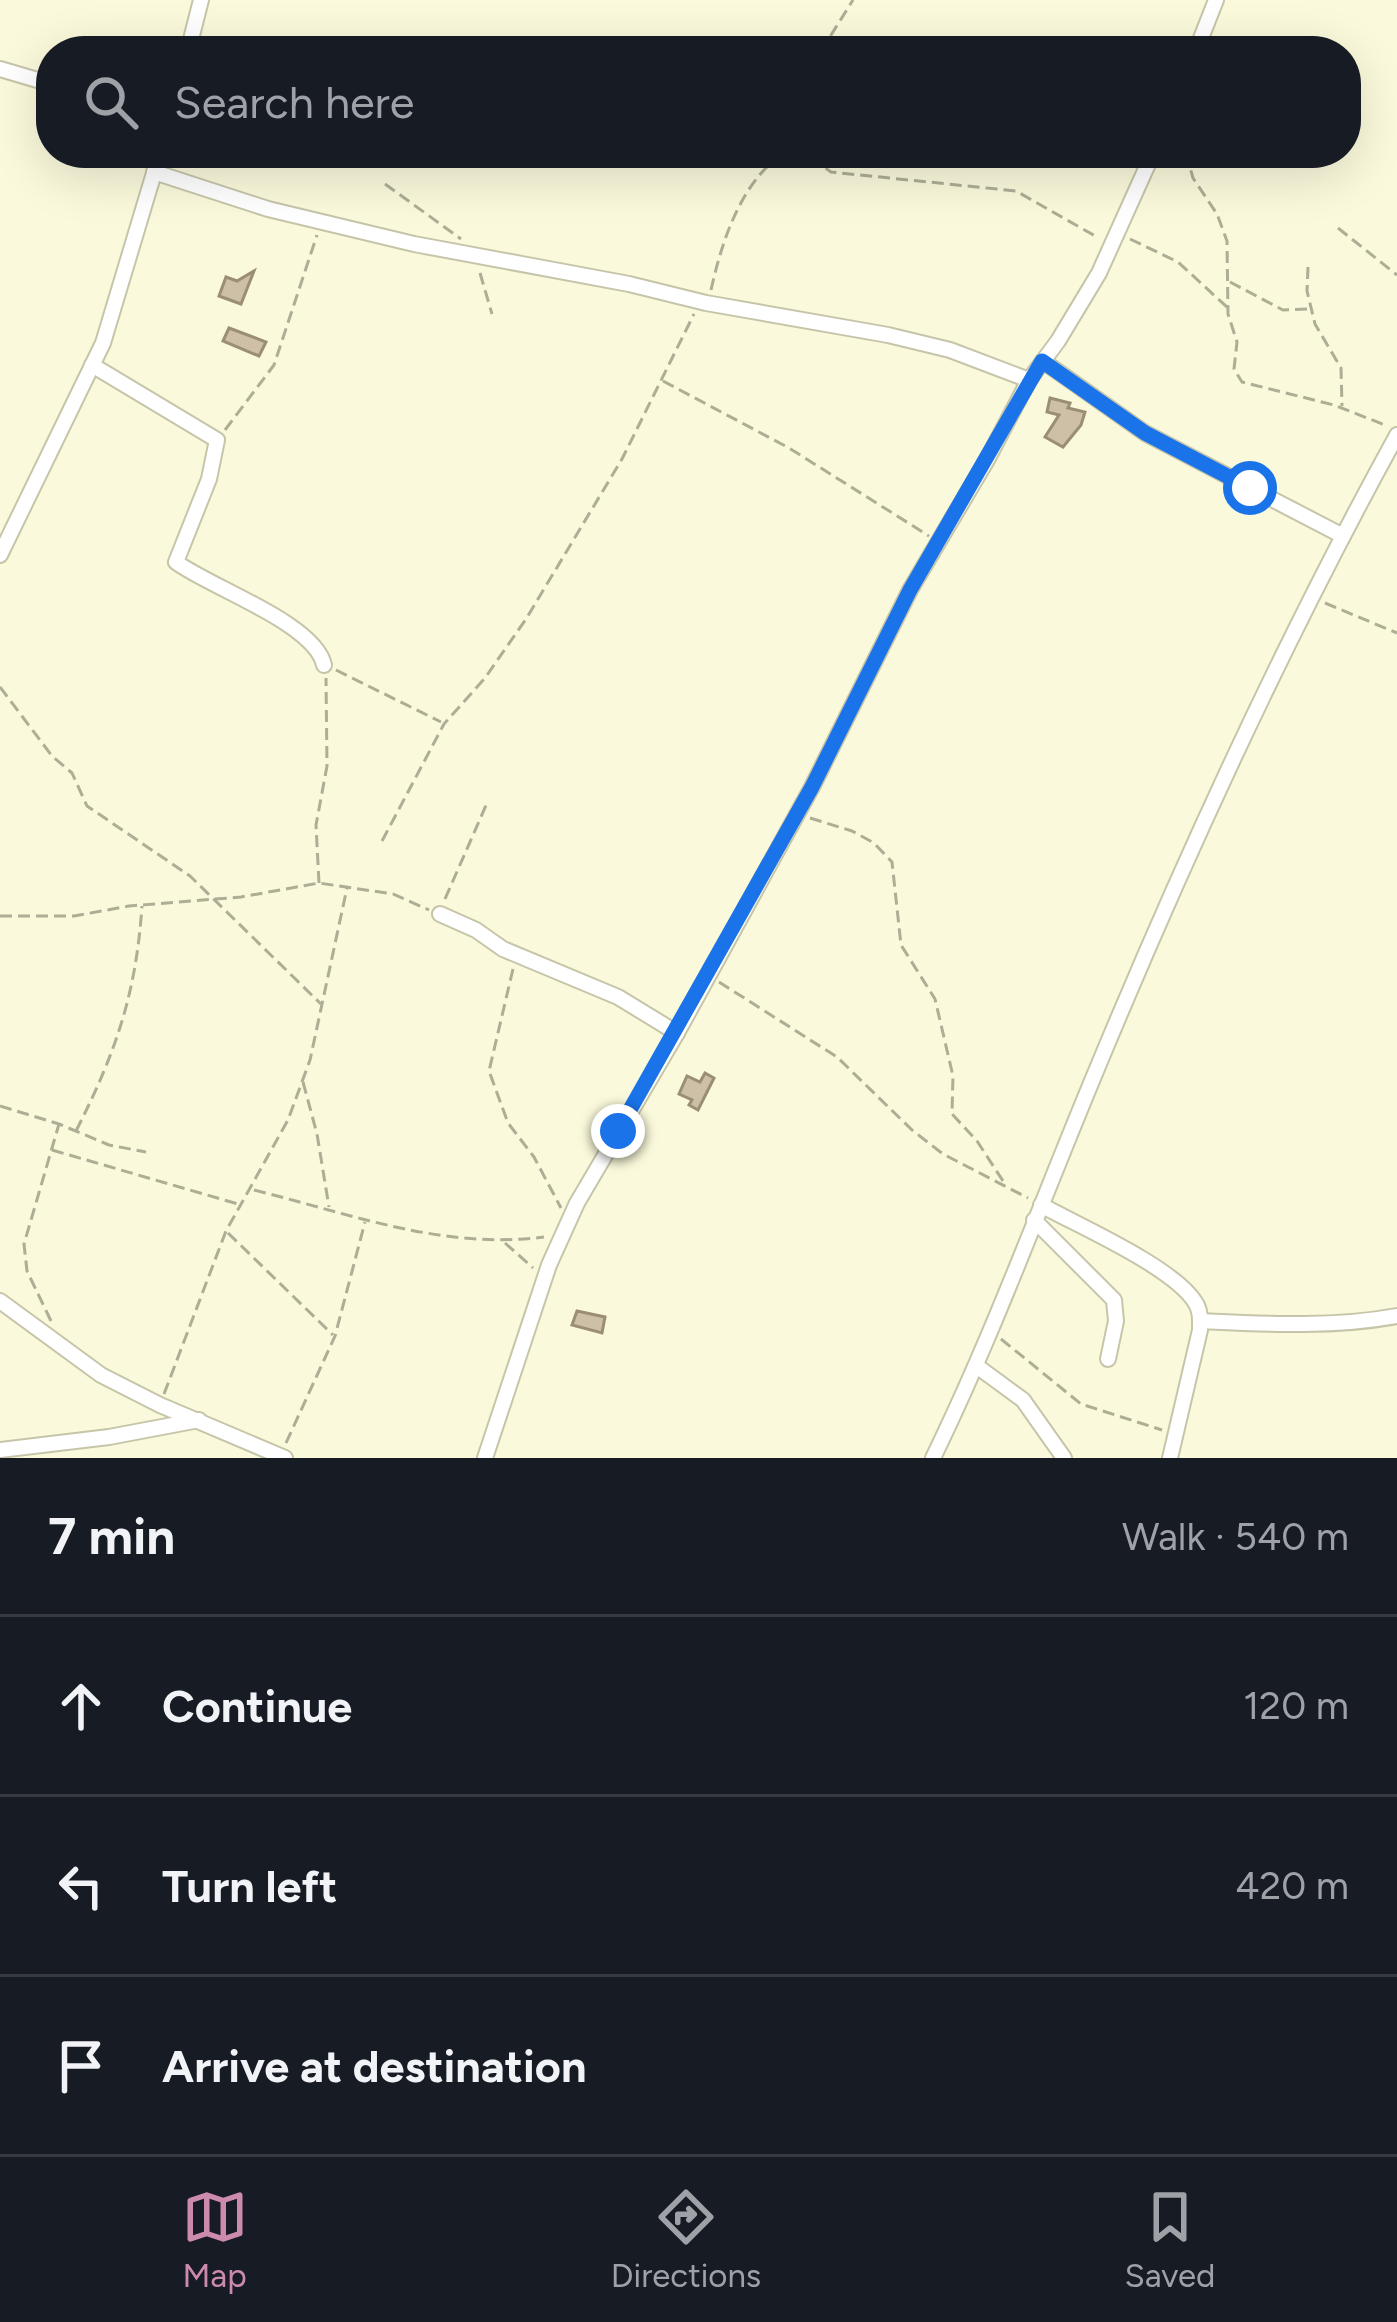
<!DOCTYPE html>
<meta charset="utf-8">
<style>
:root{--surface:#171b24;--page:#20242c;--text:#f1f3f6;--muted:#9ea1a6;--line:#363941;--accent:#cc8aad}
body{margin:0;font-family:Figtree,sans-serif;background:var(--page);color:var(--text)}
.stop{position:absolute;width:36px;height:36px;margin:-27px;border:9px solid #1a73e8;border-radius:50%;background:#fff}
.stop.end{background:#1a73e8;border-color:#fff;box-shadow:0 3px 12px #0008}
.list{margin:0;padding:0;list-style:none}
h2{display:flex;justify-content:space-between;align-items:center;height:156px;margin:0;padding:0 48px;font-size:51px}
h2 small{font-size:39px;font-weight:400;color:var(--muted)}
.list li{display:grid;grid-template-columns:78px 1fr auto;gap:36px;align-items:center;box-sizing:border-box;height:180px;padding:0 48px;border-top:3px solid var(--line)}
.list b{display:block;font-size:45px;white-space:nowrap}
.list em{font-size:39px;font-style:normal;color:var(--muted)}
.icon{flex:none;width:66px;height:66px;fill:none;stroke:currentColor;stroke-width:2;stroke-linecap:round;stroke-linejoin:round}
.map{position:relative;flex:none;width:1397px;height:1458px;overflow:hidden}
.search{position:absolute;background:var(--surface);box-shadow:0 12px 48px #0002;left:36px;right:36px;top:36px;height:132px;display:flex;align-items:center;gap:30px;box-sizing:border-box;padding:0 42px;border-radius:48px;color:var(--muted);font-size:45px}
.sheet{height:696px;background:var(--surface)}
nav{display:flex;justify-content:space-around;align-items:center;box-sizing:border-box;height:168px;border-top:3px solid var(--line);background:var(--surface);font-size:33px;color:var(--muted)}
nav a{display:grid;justify-items:center;gap:6px}
nav .on{color:var(--accent)}
.map>svg:first-child{display:block}
.building{fill:#cec0a7;stroke:#9b8e76;stroke-width:3}
.lines{fill:none;stroke-linecap:round;stroke-linejoin:round}
.minor-casing{stroke:#c7c5a9;stroke-width:18}
.path{stroke:#aead96;stroke-width:3;stroke-dasharray:12 6;stroke-linecap:butt}
.minor{stroke:#fff;stroke-width:14}
.route{stroke:#1a73e8;stroke-width:15}
</style>
<div class="map">
<svg width="1397" height="1458" viewBox="0 0 1397 1458">
<rect width="100%" height="100%" fill="#faf9db"/>
<g class="building">
<polygon points="254,271 241,304 219,296 226,277 237,281"/>
<polygon points="229,328 266,342 259,356 223,341"/>
<polygon points="1050,398 1070,403 1068,408 1085,412 1081,425 1063,447 1045,437 1059,415 1047,412"/>
<polygon points="705,1073 714,1078 698,1110 689,1105 692,1100 679,1094 687,1076 700,1082"/>
<polygon points="577,1311 605,1317 602,1333 572,1325"/>
</g>
<g class="lines">
<g class="minor-casing">
<g id="minor">
<polyline points="188,51 201,0"/>
<polyline points="1196,51 1216,0"/>
<polyline points="0,69 51,84"/>
<polyline points="154,172 268,209 414,244 629,284 706,303 888,335 950,350 1029,380"/>
<polyline points="1043,361 1145,433 1343,536"/>
<path d="M92 365 217 440 209 479 176 562C209 587 315 623 324 665"/>
<polyline points="0,555 103,343 160,153"/>
<polyline points="440,914 476,930 503,949 618,997 677,1033"/>
<path d="M1041 1205C1079 1226 1173 1267 1195 1302 1201 1311 1200 1320 1200 1330L1170 1458"/>
<polyline points="1034,1220 1114,1300 1116,1321 1108,1359"/>
<polyline points="0,1301 101,1375 160,1405 285,1458"/>
<path d="M1200 1321C1265 1324 1333 1328 1397 1316"/>
<polyline points="978,1367 1023,1400 1064,1458"/>
<polyline points="0,1450 109,1437 199,1420"/>
<polyline points="485,1458 549,1265 577,1203 677,1033 812,787 910,590 987,460 1029,380 1058,341 1099,273 1153,153"/>
<path d="M933 1458C992 1337 1038 1211 1089 1088 1181 865 1281 646 1397 435"/>
</g>
</g>
<g class="path">
<polyline points="821,51 853,0"/>
<polyline points="821,153 820,164 831,172 1016,191 1097,237"/>
<polyline points="1186,153 1193,178 1217,214 1227,241 1228,314 1237,342 1234,369 1242,382 1334,405 1385,425"/>
<polyline points="385,184 461,239"/>
<polyline points="1338,228 1397,275"/>
<polyline points="1130,239 1178,262 1228,308"/>
<polyline points="1308,267 1307,291 1315,324 1341,368 1342,406"/>
<polyline points="480,273 492,314"/>
<polyline points="1230,282 1283,310 1309,309"/>
<path d="M711 290C722 241 740 184 783 153"/>
<polyline points="663,381 789,448 929,536"/>
<polyline points="225,430 274,365 317,235"/>
<polyline points="1325,603 1397,633"/>
<polyline points="336,670 441,722"/>
<polyline points="0,687 52,756 72,773 87,806 190,876 321,1004"/>
<polyline points="810,818 852,831 874,843 892,862 901,945 935,999 953,1076 952,1114 977,1141 1005,1184"/>
<polyline points="382,841 444,724 485,678 526,619 622,459 694,314"/>
<polyline points="319,883 316,825 327,766 326,678"/>
<polyline points="445,899 487,803"/>
<polyline points="0,916 74,916 129,906 241,897 319,883 393,894 429,910"/>
<polyline points="513,969 489,1071 508,1123 534,1157 561,1208"/>
<polyline points="719,982 837,1057 912,1130 943,1154 1028,1198"/>
<polyline points="303,1082 317,1134 329,1207"/>
<polyline points="0,1106 59,1124 109,1145 146,1152"/>
<path d="M76 1131C116 1052 136 994 142 906"/>
<polyline points="52,1150 238,1204"/>
<path d="M254 1190C351 1214 443 1250 544 1237"/>
<polyline points="228,1233 333,1335"/>
<polyline points="505,1243 533,1268"/>
<polyline points="51,1321 27,1271 24,1244 59,1124"/>
<polyline points="1001,1339 1081,1404 1162,1430"/>
<polyline points="164,1394 226,1231 288,1120 310,1060 347,888"/>
<polyline points="286,1443 335,1336 365,1222"/>
</g>
<use href="#minor" class="minor"/>
</g>
<g class="lines">
<polyline class="route" points="618,1131 812,787 910,590 1042,361 1145,433 1250,488"/>
</g>
</svg>
<div class="stop" style="left:1250px;top:488px"></div>
<div class="stop end" style="left:618px;top:1131px"></div>
<div class="search"><svg class="icon" aria-label="search" viewBox="0 0 24 24"><circle cx="10" cy="10" r="6"/><path d="M15 15l6 6"/></svg>Search here</div>
</div>
<section class="sheet">
<h2>7 min<small>Walk · 540 m</small></h2>
<ul class="list">
<li><svg class="icon" aria-label="ahead" viewBox="0 0 24 24"><path d="M12 20V5M6 11l6-6 6 6"/></svg><div><b>Continue</b></div><em>120 m</em></li>
<li><svg class="icon" aria-label="left" viewBox="0 0 24 24"><path d="M17 20v-9H6M10 6l-5 5 5 5"/></svg><div><b>Turn left</b></div><em>420 m</em></li>
<li><svg class="icon" aria-label="arrive" viewBox="0 0 24 24"><path d="M6 21V4h12l-3 4 3 4H6"/></svg><div><b>Arrive at destination</b></div></li>
</ul>
</section>
<nav>
<a class="on"><svg class="icon" aria-label="map" viewBox="0 0 24 24"><path d="M3 6l6-2 6 2 6-2v14l-6 2-6-2-6 2zM9 4v14M15 6v14"/></svg>Map</a>
<a><svg class="icon" aria-label="directions" viewBox="0 0 24 24"><path d="M12 3l9 9-9 9-9-9zM9 14v-3h6M13 9l2 2-2 2"/></svg>Directions</a>
<a><svg class="icon" aria-label="saved" viewBox="0 0 24 24"><path d="M7 4h10v16l-5-4-5 4z"/></svg>Saved</a>
</nav>
